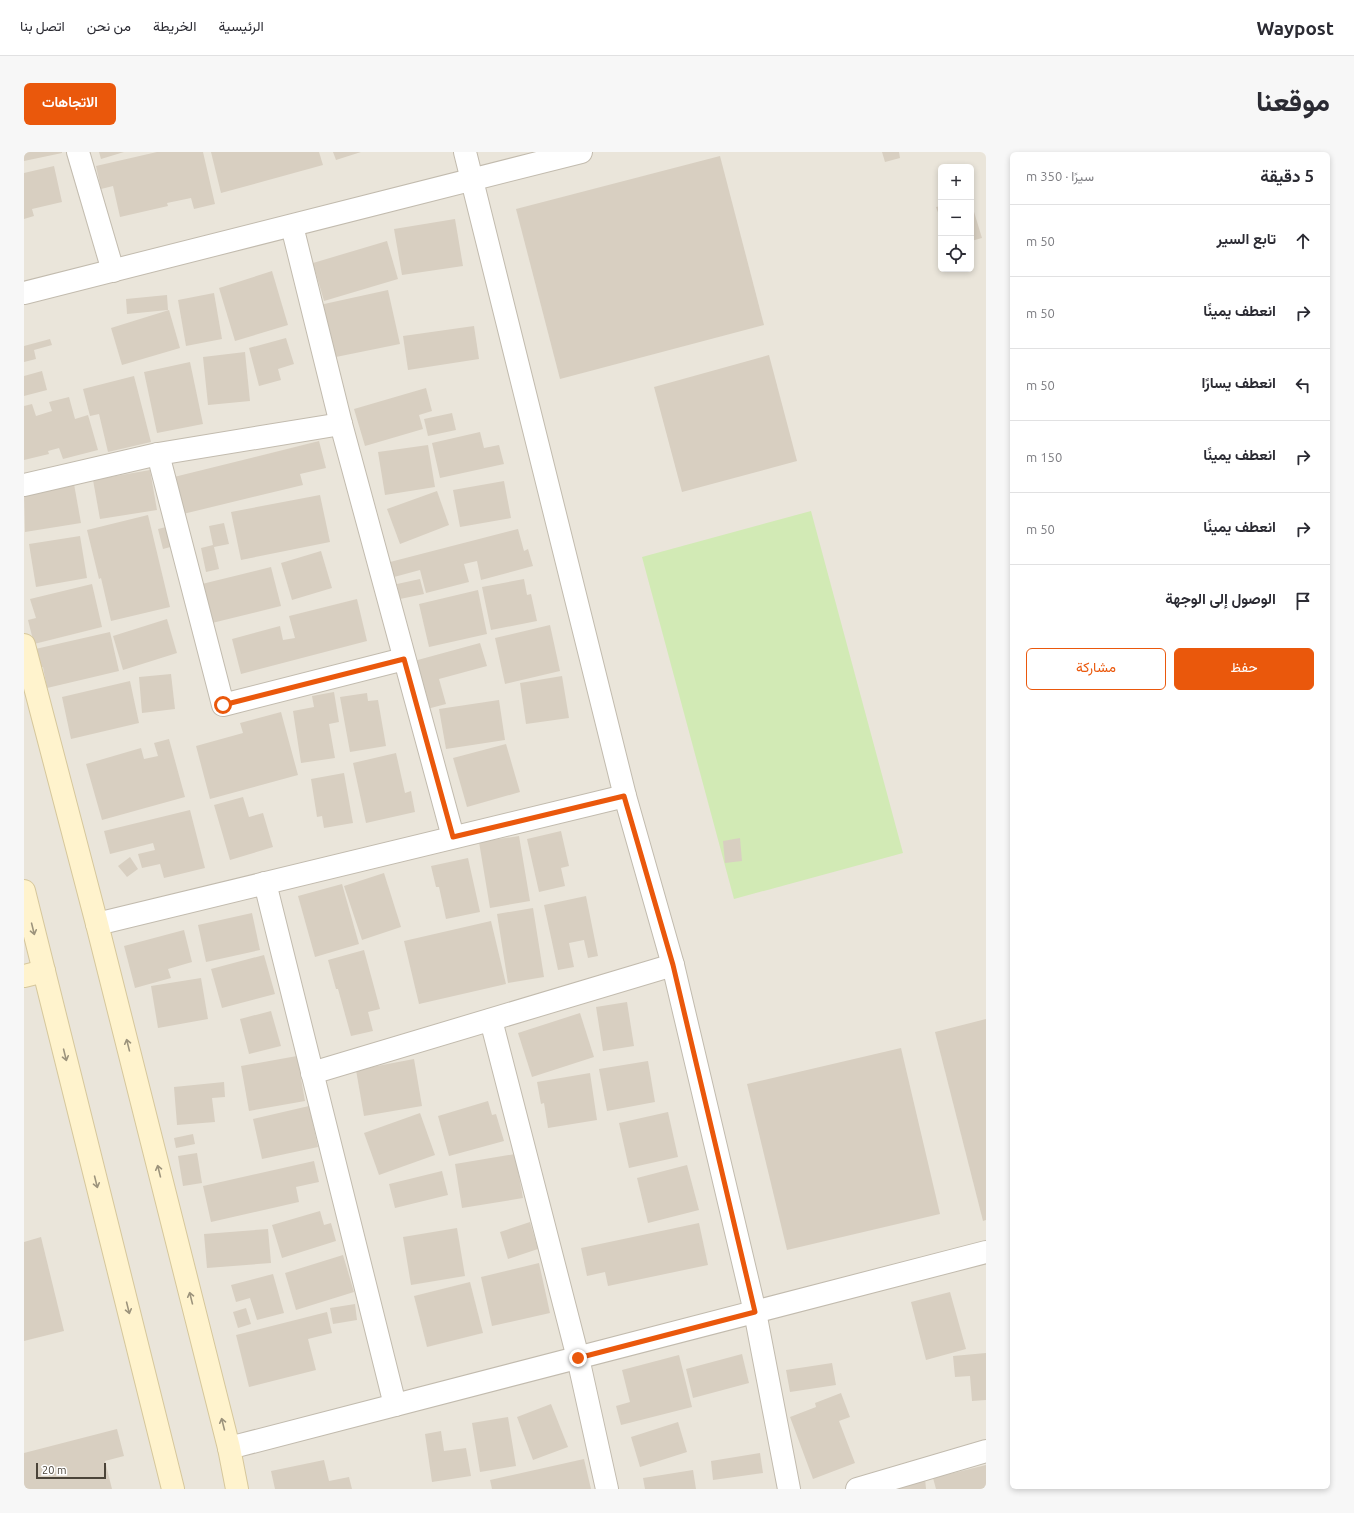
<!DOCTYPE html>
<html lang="ar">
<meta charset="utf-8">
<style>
:root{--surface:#fff;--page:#f7f7f7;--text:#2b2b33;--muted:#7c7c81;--line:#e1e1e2;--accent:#ea580c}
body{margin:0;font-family:Ubuntu,Vazirmatn,sans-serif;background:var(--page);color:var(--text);direction:rtl}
.controls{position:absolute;right:12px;top:12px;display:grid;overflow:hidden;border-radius:6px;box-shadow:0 2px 6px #0003}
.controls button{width:36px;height:36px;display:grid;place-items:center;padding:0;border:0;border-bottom:1px solid var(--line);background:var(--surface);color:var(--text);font:20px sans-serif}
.scale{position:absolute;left:12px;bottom:10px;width:70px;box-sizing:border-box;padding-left:4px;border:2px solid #4b4439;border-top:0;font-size:11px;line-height:14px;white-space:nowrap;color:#4b4439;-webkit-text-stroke:3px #fff;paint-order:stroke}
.stop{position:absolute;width:12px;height:12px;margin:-9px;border:3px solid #ea580c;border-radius:50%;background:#fff}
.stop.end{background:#ea580c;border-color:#fff;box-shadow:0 1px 4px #0008}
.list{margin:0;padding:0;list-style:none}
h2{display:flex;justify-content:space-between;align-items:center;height:52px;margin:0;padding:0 16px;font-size:17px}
h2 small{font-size:13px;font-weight:400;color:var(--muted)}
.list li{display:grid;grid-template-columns:26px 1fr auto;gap:12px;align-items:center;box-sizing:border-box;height:72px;padding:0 16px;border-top:1px solid var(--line)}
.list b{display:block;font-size:15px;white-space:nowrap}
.list em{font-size:13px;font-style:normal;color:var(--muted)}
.actions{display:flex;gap:8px;padding:12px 16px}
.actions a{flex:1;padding:9px 0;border:1px solid var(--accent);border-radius:6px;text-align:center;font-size:14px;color:var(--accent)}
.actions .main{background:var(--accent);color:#fff}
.icon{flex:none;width:22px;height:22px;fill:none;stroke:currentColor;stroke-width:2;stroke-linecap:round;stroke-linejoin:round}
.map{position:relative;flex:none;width:962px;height:1337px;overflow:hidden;direction:ltr;border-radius:6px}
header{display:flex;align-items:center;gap:24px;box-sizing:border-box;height:56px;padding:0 20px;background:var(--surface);border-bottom:1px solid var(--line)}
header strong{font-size:19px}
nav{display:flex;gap:22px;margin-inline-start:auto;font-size:14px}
.intro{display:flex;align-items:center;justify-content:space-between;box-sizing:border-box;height:96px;padding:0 24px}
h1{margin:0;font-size:28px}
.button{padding:10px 18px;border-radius:6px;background:var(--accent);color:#fff;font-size:14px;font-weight:700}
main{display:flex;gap:24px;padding:0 24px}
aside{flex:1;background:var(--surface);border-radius:6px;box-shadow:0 2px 6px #0003}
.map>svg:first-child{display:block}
.residential{fill:#eae5da;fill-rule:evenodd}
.green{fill:#d2eab5}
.building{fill:#d8cfc1}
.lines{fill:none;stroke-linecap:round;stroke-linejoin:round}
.street-casing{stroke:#c2bbae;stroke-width:24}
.secondary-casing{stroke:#d6c79b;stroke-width:24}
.street{stroke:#fff;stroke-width:22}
.secondary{stroke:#fff3cd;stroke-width:22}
.oneway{stroke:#9c937c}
.route{stroke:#ea580c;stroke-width:5}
</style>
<header>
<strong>Waypost</strong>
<nav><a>الرئيسية</a><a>الخريطة</a><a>من نحن</a><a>اتصل بنا</a></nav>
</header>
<div class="intro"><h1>موقعنا</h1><a class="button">الاتجاهات</a></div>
<main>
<aside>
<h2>5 دقيقة<small>سيرًا · 350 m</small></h2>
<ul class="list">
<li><svg class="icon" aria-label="ahead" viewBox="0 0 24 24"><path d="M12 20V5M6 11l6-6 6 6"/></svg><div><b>تابع السير</b></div><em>50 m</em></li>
<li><svg class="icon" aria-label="right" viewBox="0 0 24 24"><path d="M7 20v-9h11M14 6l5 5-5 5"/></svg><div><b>انعطف يمينًا</b></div><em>50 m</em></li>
<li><svg class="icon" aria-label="left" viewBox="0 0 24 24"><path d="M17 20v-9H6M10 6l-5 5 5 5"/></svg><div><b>انعطف يسارًا</b></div><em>50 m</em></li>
<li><svg class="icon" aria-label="right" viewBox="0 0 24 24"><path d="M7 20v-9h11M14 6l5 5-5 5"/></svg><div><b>انعطف يمينًا</b></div><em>150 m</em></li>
<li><svg class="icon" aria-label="right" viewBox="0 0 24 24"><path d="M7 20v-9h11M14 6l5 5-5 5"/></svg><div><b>انعطف يمينًا</b></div><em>50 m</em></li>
<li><svg class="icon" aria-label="arrive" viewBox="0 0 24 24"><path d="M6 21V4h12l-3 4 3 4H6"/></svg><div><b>الوصول إلى الوجهة</b></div></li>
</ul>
<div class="actions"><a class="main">حفظ</a><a>مشاركة</a></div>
</aside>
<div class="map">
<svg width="962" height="1337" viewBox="0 0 962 1337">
<rect width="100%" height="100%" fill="#f6f3ec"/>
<path class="residential" d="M0 0H962V1337H0ZM917 15H947V117H917Z"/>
<polygon class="green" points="787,359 879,701 710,747 618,405"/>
<g class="building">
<polygon points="0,0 38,0 38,1 0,9"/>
<polygon points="75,0 100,0 77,7"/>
<polygon points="133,0 179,0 191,52 170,57 167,46 143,51 144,54 96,65 89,34 77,37 72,14"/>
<polygon points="187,0 295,0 299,13 197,41"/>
<polygon points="309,0 337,0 312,8"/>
<polygon points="858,0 875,0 876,6 861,10"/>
<polygon points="696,4 740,173 536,227 492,57"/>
<polygon points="30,14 38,50 8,57 10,64 0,67 0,21"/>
<polygon points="947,50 958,86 947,89"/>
<polygon points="917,54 917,69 912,55"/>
<polygon points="431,67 439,114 378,123 370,77"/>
<polygon points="363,89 374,127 300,149 289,111"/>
<polygon points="248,119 264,173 211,189 195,136"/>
<polygon points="364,138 376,192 302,207 291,154"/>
<polygon points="190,141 198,187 162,194 154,148"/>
<polygon points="143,143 144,158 103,162 102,147"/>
<polygon points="145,158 156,196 98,213 87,176"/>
<polygon points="450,174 455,207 384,218 379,184"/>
<polygon points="262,186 270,212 254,217 257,228 235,234 225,196"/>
<polygon points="26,187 28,193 10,198 12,207 0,210 0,194"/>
<polygon points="221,200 226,249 184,253 179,205"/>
<polygon points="745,203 773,309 658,340 630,235"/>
<polygon points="166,210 179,272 133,281 120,220"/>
<polygon points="18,219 23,238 0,244 0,224"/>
<polygon points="110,224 127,290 84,300 75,262 66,264 59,237"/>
<polygon points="402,236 408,259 395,263 399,277 341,294 330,257"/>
<polygon points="45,245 51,267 64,263 74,298 39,307 35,296 24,299 25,302 0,308 0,254 8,252 12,264 28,259 25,250"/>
<polygon points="428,261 432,278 404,284 400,267"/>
<polygon points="456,280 460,296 475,293 480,312 416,326 408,291"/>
<polygon points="295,289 302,316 276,322 279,333 159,362 150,325"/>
<polygon points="404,293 411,335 361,343 354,300"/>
<polygon points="126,318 133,358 76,367 69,328"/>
<polygon points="480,329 487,366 436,375 429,338"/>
<polygon points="50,332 57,371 1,380 0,340"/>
<polygon points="413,339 425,373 376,392 363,357"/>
<polygon points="296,343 306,390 217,408 207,360"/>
<polygon points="124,363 146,455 87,469 77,426 75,427 63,378"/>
<polygon points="200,371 205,392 190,395 195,417 182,420 177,396 189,393 185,374"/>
<polygon points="146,374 150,394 139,397 134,377"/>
<polygon points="494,377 500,399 504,397 509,414 457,428 453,409 440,412 445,430 402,441 396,418 370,425 366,410"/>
<polygon points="56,384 63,426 12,435 5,392"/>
<polygon points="297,399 308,436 268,448 257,411"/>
<polygon points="247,415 257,454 188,471 178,432"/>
<polygon points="396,427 400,442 376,447 373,432"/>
<polygon points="500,427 503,443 507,442 513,469 467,478 458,435"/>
<polygon points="68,432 78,475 10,492 4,468 12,466 6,447"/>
<polygon points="454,438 463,482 405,495 395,452"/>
<polygon points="333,447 343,489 217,522 208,487 256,474 259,488 271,486 265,464"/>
<polygon points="143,467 153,501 99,518 89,484"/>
<polygon points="526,473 536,519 481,532 471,486"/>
<polygon points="86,480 95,519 23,536 19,515 11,516 7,498"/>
<polygon points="456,491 463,514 415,527 422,552 403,557 390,509"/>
<polygon points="147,522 151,557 118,561 115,525"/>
<polygon points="538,524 545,566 502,572 496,531"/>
<polygon points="106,529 115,571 47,587 38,545"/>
<polygon points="310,540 315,570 305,572 311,606 277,611 269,559 290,555 288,544"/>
<polygon points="343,541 344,549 354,548 362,594 326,600 316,545"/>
<polygon points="475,548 481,588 422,597 415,557"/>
<polygon points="257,560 274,623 186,647 172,594 219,581 216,571"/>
<polygon points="145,587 161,645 78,668 62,612 117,596 120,607 134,604 130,591"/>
<polygon points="482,592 496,640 443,655 429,606"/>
<polygon points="372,601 381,641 387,639 391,660 342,671 329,611"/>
<polygon points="320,621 329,671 300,676 298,664 293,665 287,627"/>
<polygon points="219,645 225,665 239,661 249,695 206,708 190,653"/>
<polygon points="166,658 181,716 140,726 136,712 118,716 114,702 131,698 129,691 86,702 80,679"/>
<polygon points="537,679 545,714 537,716 541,734 515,740 503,687"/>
<polygon points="495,684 506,749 466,756 455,690"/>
<polygon points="716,686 718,709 701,711 699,689"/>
<polygon points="106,705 114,717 103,725 94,714"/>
<polygon points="444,706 456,760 422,767 415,735 412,735 407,714"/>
<polygon points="360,721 377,775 338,788 320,734"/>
<polygon points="318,732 335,792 291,805 274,744"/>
<polygon points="562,744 574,804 564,806 560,788 545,791 550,815 534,818 520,753"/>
<polygon points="509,756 520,825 484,831 473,762"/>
<polygon points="228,761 236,798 182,810 174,773"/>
<polygon points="467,769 482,832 395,852 380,789"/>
<polygon points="160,778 168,810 144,817 147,826 111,836 100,794"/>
<polygon points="340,798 356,857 344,860 349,879 327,884 314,837 312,837 304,808"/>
<polygon points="240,803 251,842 198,856 187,817"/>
<polygon points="177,826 184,867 134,876 127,834"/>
<polygon points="603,850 610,894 579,899 572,855"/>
<polygon points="247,859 257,894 225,902 216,867"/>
<polygon points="556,861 570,905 508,925 494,881"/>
<polygon points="962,867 962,1068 959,1069 911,880"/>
<polygon points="877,896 916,1062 763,1098 723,932"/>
<polygon points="273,904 281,949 225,959 217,914"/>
<polygon points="390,907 398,954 340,964 332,918"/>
<polygon points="624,909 631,950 583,959 575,917"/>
<polygon points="566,921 573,968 524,976 520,951 517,952 513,930"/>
<polygon points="200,930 201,945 188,946 191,970 153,973 150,935"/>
<polygon points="464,949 468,963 472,962 480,989 425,1004 414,964"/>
<polygon points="285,954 294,995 238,1007 229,967"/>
<polygon points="644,960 654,1005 605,1016 595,971"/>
<polygon points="396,961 411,1003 355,1023 340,981"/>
<polygon points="169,982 171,992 152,996 150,986"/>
<polygon points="173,1001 178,1031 159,1034 154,1004"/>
<polygon points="491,1002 499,1046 438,1056 431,1012"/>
<polygon points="290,1009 295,1030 272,1035 275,1050 187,1070 179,1034"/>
<polygon points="663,1013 675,1058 624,1071 613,1026"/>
<polygon points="418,1019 424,1043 371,1056 365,1032"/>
<polygon points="296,1059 300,1073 307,1071 312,1089 258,1106 248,1073"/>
<polygon points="506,1070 514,1097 484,1107 476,1080"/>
<polygon points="675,1071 684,1113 584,1134 581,1120 563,1124 557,1096"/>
<polygon points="433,1076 441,1124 387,1133 379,1085"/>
<polygon points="244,1077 247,1111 183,1116 180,1082"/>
<polygon points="17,1085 40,1179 0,1189 0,1090"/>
<polygon points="319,1103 330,1140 272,1158 261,1121"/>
<polygon points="515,1111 526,1161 468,1174 457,1125"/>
<polygon points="249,1122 260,1161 233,1168 226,1146 212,1150 207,1133"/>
<polygon points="446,1130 459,1181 403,1195 390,1144"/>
<polygon points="926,1140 942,1197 902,1208 887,1150"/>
<polygon points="331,1152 333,1168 309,1172 306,1156"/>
<polygon points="222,1156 227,1172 214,1176 209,1160"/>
<polygon points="303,1160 308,1181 284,1187 292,1218 225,1235 212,1183"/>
<polygon points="962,1201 962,1248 948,1249 946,1224 931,1225 929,1204"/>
<polygon points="718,1202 725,1231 669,1246 662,1217"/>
<polygon points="655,1203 668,1255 597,1273 592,1254 606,1250 598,1218"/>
<polygon points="808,1211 812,1233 766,1240 762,1218"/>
<polygon points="817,1241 826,1265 815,1269 831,1311 789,1327 766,1265 792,1255 791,1251"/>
<polygon points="527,1252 544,1295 509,1308 493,1265"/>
<polygon points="484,1265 492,1314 456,1320 448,1271"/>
<polygon points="654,1270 663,1300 616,1315 607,1285"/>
<polygon points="93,1277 100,1304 81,1309 88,1337 0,1337 0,1301"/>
<polygon points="417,1279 420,1299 442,1296 447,1324 408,1330 401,1282"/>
<polygon points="736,1301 739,1321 689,1328 687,1309"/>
<polygon points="560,1307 567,1337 468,1337 466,1328"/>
<polygon points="300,1308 305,1329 325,1325 328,1337 251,1337 247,1319"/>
<polygon points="962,1313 962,1337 912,1337 909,1326"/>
<polygon points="669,1318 672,1337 621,1337 619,1326"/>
<polygon points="901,1326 902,1337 858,1337"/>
</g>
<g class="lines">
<g class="street-casing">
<g id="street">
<polyline points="54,0 89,119"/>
<polyline points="441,0 601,644 649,813 731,1160 765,1337"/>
<polyline points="268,74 317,272 429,685"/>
<polyline points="0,141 557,0"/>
<polyline points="134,302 199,553 380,507"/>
<polyline points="0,333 134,302 317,272"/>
<polyline points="241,731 371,1253"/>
<polyline points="73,772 601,644"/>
<polyline points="467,868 554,1206 583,1337"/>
<polyline points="288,921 649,813"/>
<polyline points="205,1296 962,1100"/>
<polyline points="833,1337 962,1299"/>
</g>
</g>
<g class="secondary-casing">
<g id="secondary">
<polyline points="0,493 73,772 205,1296 213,1337"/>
<polyline points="0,739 149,1337"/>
<polyline points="0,824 20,819"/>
</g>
</g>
<use href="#street" class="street"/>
<use href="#secondary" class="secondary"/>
</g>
<defs><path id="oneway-shaft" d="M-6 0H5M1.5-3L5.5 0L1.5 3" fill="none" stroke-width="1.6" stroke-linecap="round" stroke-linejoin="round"/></defs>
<g class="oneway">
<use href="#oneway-shaft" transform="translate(9 777) rotate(76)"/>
<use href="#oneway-shaft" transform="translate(104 893) rotate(-104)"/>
<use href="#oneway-shaft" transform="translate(41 903) rotate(76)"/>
<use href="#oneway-shaft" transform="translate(135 1019) rotate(-104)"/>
<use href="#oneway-shaft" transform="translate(72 1030) rotate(76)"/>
<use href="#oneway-shaft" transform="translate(167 1146) rotate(-104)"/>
<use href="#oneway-shaft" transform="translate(104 1156) rotate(76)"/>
<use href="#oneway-shaft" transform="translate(199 1272) rotate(-104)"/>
</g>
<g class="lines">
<polyline class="route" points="199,553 380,507 429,685 600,644 649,813 731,1160 554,1206"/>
</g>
</svg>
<div class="controls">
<button>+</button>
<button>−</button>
<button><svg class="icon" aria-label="locate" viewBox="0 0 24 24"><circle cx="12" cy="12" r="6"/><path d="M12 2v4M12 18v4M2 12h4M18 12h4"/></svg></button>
</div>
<div class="scale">20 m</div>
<div class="stop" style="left:199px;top:553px"></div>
<div class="stop end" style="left:554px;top:1206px"></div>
</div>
</main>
